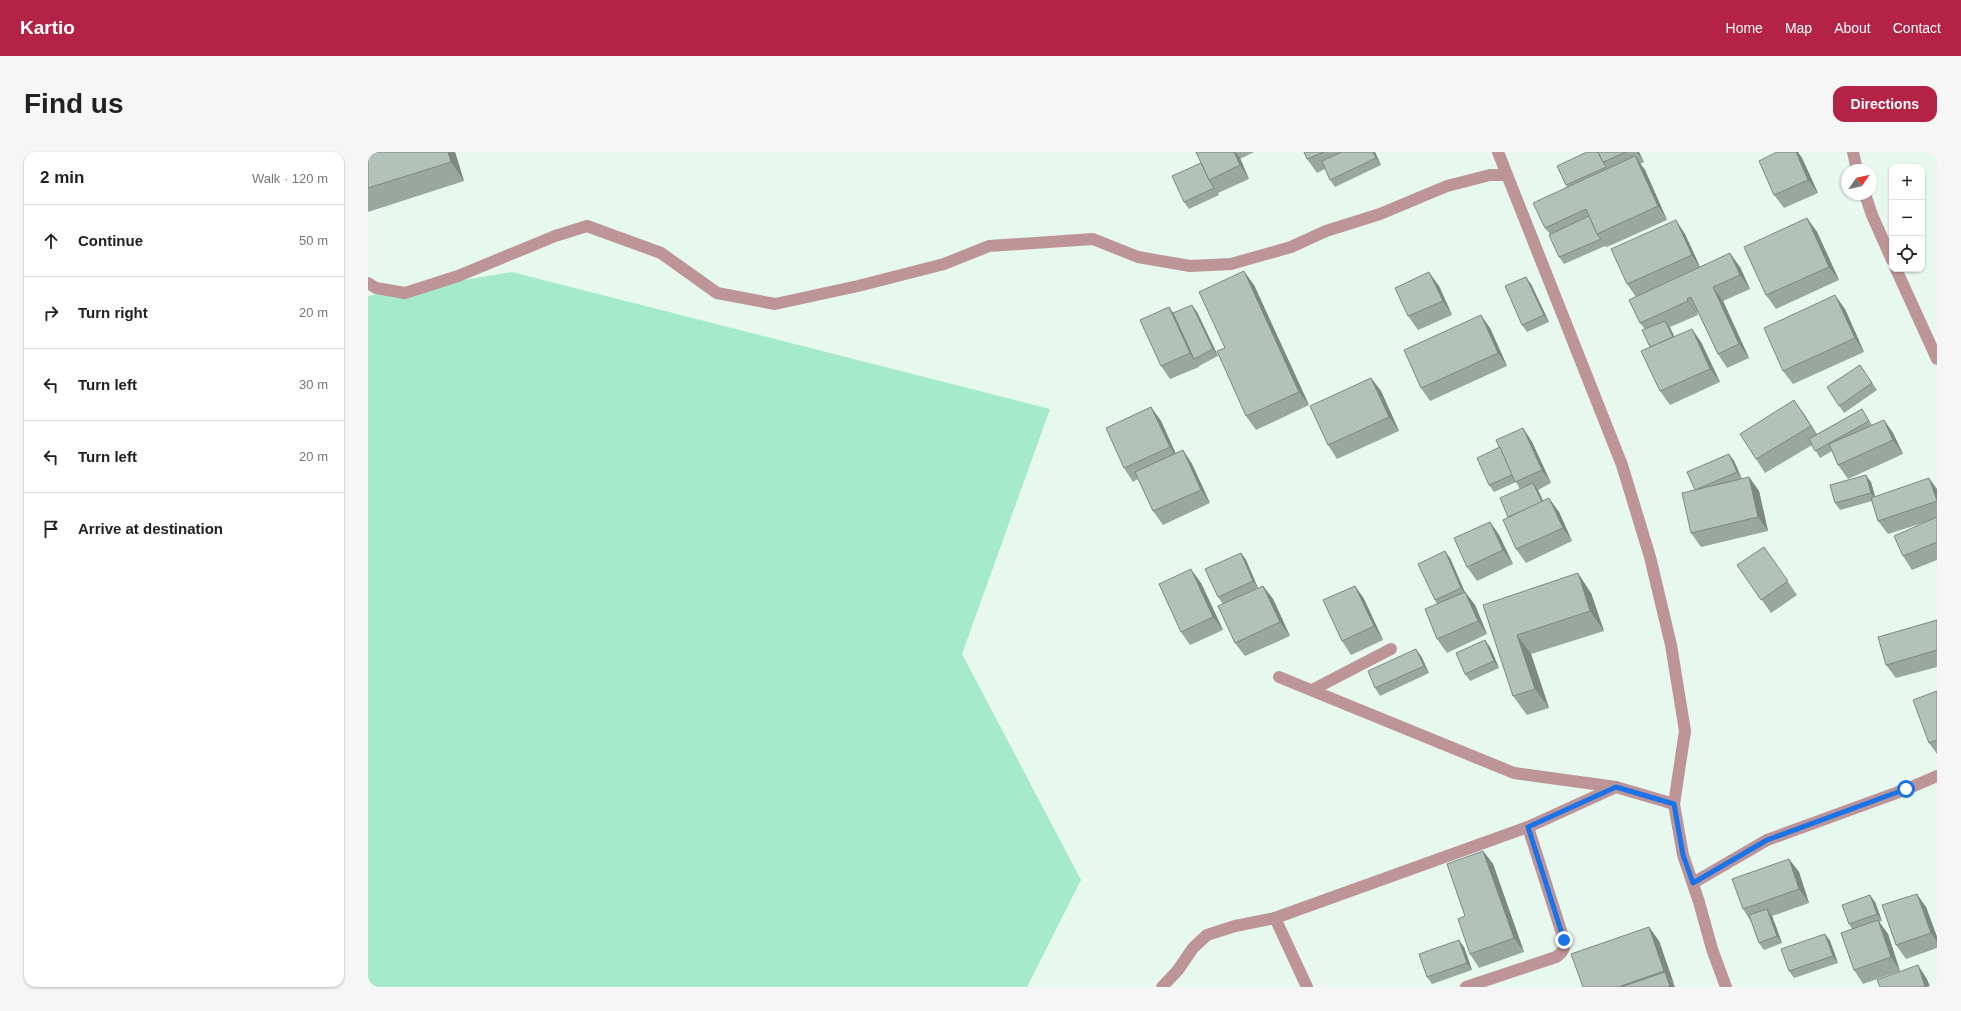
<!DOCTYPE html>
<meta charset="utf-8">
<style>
:root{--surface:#fff;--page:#f6f6f6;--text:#202124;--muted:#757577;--line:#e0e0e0;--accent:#b42246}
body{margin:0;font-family:Arial,sans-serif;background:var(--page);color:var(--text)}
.controls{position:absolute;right:12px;top:12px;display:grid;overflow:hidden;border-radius:8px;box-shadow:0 1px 3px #0004}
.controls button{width:36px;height:36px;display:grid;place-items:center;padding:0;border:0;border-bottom:1px solid var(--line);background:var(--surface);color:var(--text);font:20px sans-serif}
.compass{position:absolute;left:1473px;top:12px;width:36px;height:36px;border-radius:50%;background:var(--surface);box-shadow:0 1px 3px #0004;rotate:56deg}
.stop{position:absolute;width:12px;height:12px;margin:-9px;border:3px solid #1a73e8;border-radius:50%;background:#fff}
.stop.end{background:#1a73e8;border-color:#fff;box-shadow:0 1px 4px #0008}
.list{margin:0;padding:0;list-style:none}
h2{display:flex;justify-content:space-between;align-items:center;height:52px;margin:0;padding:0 16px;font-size:17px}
h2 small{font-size:13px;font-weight:400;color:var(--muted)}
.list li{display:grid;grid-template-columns:26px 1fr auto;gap:12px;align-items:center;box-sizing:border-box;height:72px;padding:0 16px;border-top:1px solid var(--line)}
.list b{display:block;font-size:15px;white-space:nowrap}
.list em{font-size:13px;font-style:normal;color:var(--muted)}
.icon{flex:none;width:22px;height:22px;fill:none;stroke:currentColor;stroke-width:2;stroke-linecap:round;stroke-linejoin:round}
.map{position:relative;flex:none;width:1569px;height:835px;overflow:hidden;border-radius:12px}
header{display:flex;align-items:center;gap:24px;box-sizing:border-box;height:56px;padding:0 20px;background:var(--accent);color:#fff}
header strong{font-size:19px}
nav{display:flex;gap:22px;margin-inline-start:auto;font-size:14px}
.intro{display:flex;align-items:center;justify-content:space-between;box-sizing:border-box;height:96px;padding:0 24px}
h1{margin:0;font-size:28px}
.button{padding:10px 18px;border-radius:12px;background:var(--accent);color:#fff;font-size:14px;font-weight:700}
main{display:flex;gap:24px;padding:0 24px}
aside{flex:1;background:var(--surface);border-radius:12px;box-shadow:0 1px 3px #0004}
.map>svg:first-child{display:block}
.green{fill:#a5eacb}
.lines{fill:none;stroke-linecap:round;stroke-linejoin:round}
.street{stroke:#bd9598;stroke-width:12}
.wall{fill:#99a7a0}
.shaded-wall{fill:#7d8882}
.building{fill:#b2c2ba;stroke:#7d8882}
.route{stroke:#1a73e8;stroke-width:5}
</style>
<header>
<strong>Kartio</strong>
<nav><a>Home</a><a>Map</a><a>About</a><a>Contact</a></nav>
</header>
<div class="intro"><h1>Find us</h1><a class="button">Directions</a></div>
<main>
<aside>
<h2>2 min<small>Walk · 120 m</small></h2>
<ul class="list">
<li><svg class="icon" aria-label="ahead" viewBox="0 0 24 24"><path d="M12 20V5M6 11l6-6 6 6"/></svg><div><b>Continue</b></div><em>50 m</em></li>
<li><svg class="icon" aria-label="right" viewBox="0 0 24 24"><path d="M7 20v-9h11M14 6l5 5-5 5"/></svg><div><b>Turn right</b></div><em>20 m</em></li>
<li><svg class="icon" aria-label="left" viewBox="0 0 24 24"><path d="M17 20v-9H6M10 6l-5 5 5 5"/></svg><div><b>Turn left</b></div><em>30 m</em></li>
<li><svg class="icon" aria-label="left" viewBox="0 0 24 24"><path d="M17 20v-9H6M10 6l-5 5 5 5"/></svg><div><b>Turn left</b></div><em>20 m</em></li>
<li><svg class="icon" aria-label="arrive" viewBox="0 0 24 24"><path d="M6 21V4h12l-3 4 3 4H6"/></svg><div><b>Arrive at destination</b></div></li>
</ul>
</aside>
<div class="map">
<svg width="1569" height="835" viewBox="0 0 1569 835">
<rect width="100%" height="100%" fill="#e7f8ef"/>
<polygon class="green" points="144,120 682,257 594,502 713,728 659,835 0,835 0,144"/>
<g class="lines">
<g class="street">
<polyline points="1130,0 1254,313 1282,405 1303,493 1317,579 1306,652 1315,703 1331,750 1344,797 1358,835"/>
<polyline points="1485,0 1489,18"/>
<polyline points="1497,42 1504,63 1524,108"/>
<polyline points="1528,117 1569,207"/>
<polyline points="0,131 8,136 37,141 90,124 187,84 219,74 293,101 349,141 407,152 490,134 576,112 621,94 725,87 770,105 822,114 863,112 923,95 958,79 1012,62 1079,34 1122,23 1139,23"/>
<polyline points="911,525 1146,621 1248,635 1306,652"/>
<polyline points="944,538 1023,497"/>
<polyline points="1325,731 1399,688 1539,637 1569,624"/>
<polyline points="907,766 939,835"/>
<polyline points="794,835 810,818 825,796 839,783 867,774 907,766 1160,675 1248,635"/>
<path d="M1098 835 1188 805C1195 800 1197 797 1196 788L1160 675"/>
</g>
</g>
<g class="wall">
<polygon points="0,0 87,0 96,29 0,60"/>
<polygon points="828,0 886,0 872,7 872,6 881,27 850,41 851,43 821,57 816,50 833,11"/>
<polygon points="936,0 1007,0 1013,13 967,35 962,28 957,17 949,21 939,7"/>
<polygon points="1219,0 1271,0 1276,10 1272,12 1277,18 1299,68 1239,95 1237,94 1196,112 1191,105 1182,82 1177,76 1199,35 1198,33"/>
<polygon points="1434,6 1450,41 1416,56 1406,43"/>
<polygon points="1439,66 1449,80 1471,128 1408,157 1398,143"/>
<polygon points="1317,82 1332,115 1372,115 1382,137 1355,149 1381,206 1359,216 1350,202 1330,160 1329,161 1330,163 1302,175 1306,184 1333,190 1352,230 1302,253 1292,239 1282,195 1277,177 1272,171 1268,145 1259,132"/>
<polygon points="1163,132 1181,170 1159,180 1154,173"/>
<polygon points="886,133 941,253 888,278 878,264 857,196"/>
<polygon points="1071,134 1084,163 1050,178 1040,164"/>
<polygon points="801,155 805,161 829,160 850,204 831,214 831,215 802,227 793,214"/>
<polygon points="1477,157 1496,200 1425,232 1415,219"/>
<polygon points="1122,176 1139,214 1062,249 1053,236"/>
<polygon points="1492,213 1509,238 1476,261 1459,235"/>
<polygon points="1003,226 1013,239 1031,279 969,307 960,293"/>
<polygon points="783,255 793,269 808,302 815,298 824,312 842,351 795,373 785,359 770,327 765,330 756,316"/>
<polygon points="1494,257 1504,273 1516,268 1525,281 1535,302 1480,327 1470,313 1464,299 1452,306 1444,293 1397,321 1388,307 1436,262 1449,282"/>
<polygon points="1155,276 1164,290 1183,331 1170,338 1175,349 1191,360 1204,389 1158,411 1148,397 1140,365 1152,337 1148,330 1126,340 1121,333 1132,295"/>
<polygon points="1361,302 1366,309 1374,327 1381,325 1391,339 1400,379 1333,395 1323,381 1327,338"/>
<polygon points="1503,330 1507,345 1569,337 1569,408 1544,418 1535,404 1561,369 1520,382 1510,369 1504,349 1472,358 1467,351"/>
<polygon points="1122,370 1131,383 1145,412 1109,429 1099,415"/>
<polygon points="1396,395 1429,443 1403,461 1369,413"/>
<polygon points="873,401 878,408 890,436 855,452 850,445"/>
<polygon points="1082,406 1097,440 1107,453 1119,482 1079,501 1069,487 1069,452 1067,448"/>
<polygon points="833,431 855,478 822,493 813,480"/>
<polygon points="895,434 905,447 922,484 877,504 867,491"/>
<polygon points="987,434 996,447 1015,488 983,503 974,489"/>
<polygon points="1223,441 1236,479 1163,502 1181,556 1159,563 1145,544 1115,453"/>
<polygon points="1569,468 1569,515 1528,526 1518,513"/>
<polygon points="1122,495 1131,516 1102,529 1097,522"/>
<polygon points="1053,504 1061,521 1012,544 1007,536"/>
<polygon points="1569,539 1569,602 1561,591"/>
<polygon points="1115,699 1125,712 1156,800 1111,816 1102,802 1097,764"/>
<polygon points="1421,707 1431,720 1441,751 1404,764 1414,791 1396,798 1391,791 1384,771 1375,757"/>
<polygon points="1507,750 1514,769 1511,770 1520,782 1532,819 1495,832 1486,818 1484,777 1481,772"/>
<polygon points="1558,755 1569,785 1569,796 1538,807 1528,793"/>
<polygon points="1281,775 1291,789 1307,835 1215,835"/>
<polygon points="1457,782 1462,789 1470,811 1426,826 1421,819"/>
<polygon points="1096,795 1104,818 1064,832 1059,825"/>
</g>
<g class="shaded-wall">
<polygon points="80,0 87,0 96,29 83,10"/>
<polygon points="866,0 867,0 872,6 881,27 872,13"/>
<polygon points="1005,0 1007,0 1013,13 1008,6"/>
<polygon points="1269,0 1271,0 1276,10"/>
<polygon points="1428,0 1430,0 1434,6 1450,41 1440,28"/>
<polygon points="1267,4 1277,18 1299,68 1290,54"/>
<polygon points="1439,66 1449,80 1471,128 1461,115"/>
<polygon points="1308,68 1317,82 1333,117 1324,103"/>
<polygon points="1362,101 1372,115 1382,137 1372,123"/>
<polygon points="876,119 886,133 941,253 931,240"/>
<polygon points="1061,120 1071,134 1084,163 1075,149"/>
<polygon points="1158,125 1163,132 1181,170 1176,163"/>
<polygon points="1345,135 1355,149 1381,206 1371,192"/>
<polygon points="1467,143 1477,157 1496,200 1487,186"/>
<polygon points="1319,147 1329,161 1330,163 1320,149"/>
<polygon points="824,153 829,160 850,204 845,197"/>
<polygon points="801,155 810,168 826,207 831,215 822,201"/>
<polygon points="1113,163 1122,176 1139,214 1130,201"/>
<polygon points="1297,169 1302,176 1310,192 1305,185"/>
<polygon points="1324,177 1333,190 1352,230 1342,217"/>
<polygon points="1003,226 1013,239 1031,279 1021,265"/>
<polygon points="1426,248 1436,262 1452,288 1443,274"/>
<polygon points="783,255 793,269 811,309 802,295"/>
<polygon points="1516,268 1525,281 1535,302 1525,288"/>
<polygon points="1155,276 1164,290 1183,331 1174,318"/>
<polygon points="815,298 824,312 842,351 833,338"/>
<polygon points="1361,302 1366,309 1374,327 1369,320"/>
<polygon points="1498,323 1503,330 1508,348 1503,341"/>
<polygon points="1381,325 1391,339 1400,379 1390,365"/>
<polygon points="1561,326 1569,337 1569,349"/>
<polygon points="1165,331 1170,338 1181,361 1176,354"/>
<polygon points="1181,346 1191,360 1204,389 1195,376"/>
<polygon points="1122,370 1131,383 1145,412 1135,398"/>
<polygon points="1077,399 1082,406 1098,443 1093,436"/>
<polygon points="873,401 878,408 890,436 885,429"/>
<polygon points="823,417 833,431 855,478 845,465"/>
<polygon points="1210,421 1223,441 1236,479 1222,459"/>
<polygon points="895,434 905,447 922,484 912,470"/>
<polygon points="987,434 996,447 1015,488 1006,474"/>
<polygon points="1097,440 1107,453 1119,482 1110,469"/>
<polygon points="1149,483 1163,502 1181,556 1167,537"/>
<polygon points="1117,488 1122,495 1131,516 1126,509"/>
<polygon points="1048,497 1053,504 1061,521 1056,514"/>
<polygon points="1115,699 1125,712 1156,800 1146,786"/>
<polygon points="1421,707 1431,720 1441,751 1431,737"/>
<polygon points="1549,742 1558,755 1569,785 1569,790 1563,781"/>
<polygon points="1502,743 1507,750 1514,769 1509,762"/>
<polygon points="1399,757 1404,764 1414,791 1409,784"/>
<polygon points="1510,768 1520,782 1532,819 1523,805"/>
<polygon points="1281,775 1291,789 1306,832 1296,819"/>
<polygon points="1457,782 1462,789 1470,811 1465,804"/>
<polygon points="1091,788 1096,795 1104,818 1099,811"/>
<polygon points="1550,813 1559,827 1562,835 1557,835"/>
<polygon points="1297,820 1306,834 1307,835 1302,835"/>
</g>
<g class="building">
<polygon points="0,0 80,0 83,10 0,36"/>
<polygon points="828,0 866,0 872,13 841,28"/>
<polygon points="936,0 956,0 939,7"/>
<polygon points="974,0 1005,0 1008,6 962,28 954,9"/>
<polygon points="1219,0 1230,0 1235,10 1238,15 1198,33 1189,14"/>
<polygon points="1230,0 1258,0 1235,10"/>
<polygon points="1409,0 1428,0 1440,28 1406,43 1391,9"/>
<polygon points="1267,4 1290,54 1229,82 1218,57 1177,76 1165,51"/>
<polygon points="833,11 841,28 846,36 816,50 804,24"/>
<polygon points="1221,64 1229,82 1233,87 1191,105 1181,83"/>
<polygon points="1439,66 1461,115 1398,143 1376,95"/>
<polygon points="1308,68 1324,103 1259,132 1243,97"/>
<polygon points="1362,101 1372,123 1345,135 1371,192 1350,202 1323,145 1319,147 1320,149 1272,171 1261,148"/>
<polygon points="876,119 931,240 878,264 849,199 857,196 831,140"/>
<polygon points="1061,120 1075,149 1040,164 1027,136"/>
<polygon points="1158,125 1176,163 1154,173 1137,134"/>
<polygon points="1467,143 1487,186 1415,219 1396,176"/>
<polygon points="824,153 845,197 826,207 805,161"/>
<polygon points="801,155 822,201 793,214 772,168"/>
<polygon points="1113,163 1130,201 1053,236 1036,198"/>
<polygon points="1297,169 1305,185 1282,195 1274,178"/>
<polygon points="1324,177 1342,217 1292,239 1273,199"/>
<polygon points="1492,213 1504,231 1471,254 1459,235"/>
<polygon points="1003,226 1021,265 960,293 942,254"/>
<polygon points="1426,248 1443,274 1388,307 1372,282"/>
<polygon points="783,255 802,295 756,316 738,276"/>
<polygon points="1494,257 1501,269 1447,299 1441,287"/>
<polygon points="1516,268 1525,288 1470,313 1461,292"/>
<polygon points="1155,276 1174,318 1147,330 1128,288"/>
<polygon points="1132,295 1144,323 1121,333 1109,306"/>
<polygon points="815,298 833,338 785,359 767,320"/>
<polygon points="1361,302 1369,320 1327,338 1319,320"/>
<polygon points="1498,323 1503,341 1467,351 1462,333"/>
<polygon points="1381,325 1390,365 1323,381 1314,341"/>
<polygon points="1561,326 1569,349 1510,369 1503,346"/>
<polygon points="1165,331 1174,350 1140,365 1132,346"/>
<polygon points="1181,346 1195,376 1148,397 1135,368"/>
<polygon points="1569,365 1569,390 1535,404 1526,384"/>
<polygon points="1122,370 1135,398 1099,415 1086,386"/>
<polygon points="1396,395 1420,429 1393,448 1369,413"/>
<polygon points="1077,399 1093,436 1067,448 1050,412"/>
<polygon points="873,401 885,429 850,445 837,417"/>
<polygon points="823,417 845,465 813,480 791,432"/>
<polygon points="1210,421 1222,459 1149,483 1167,537 1145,544 1115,453"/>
<polygon points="895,434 912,470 867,491 850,454"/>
<polygon points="987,434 1006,474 974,489 955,448"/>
<polygon points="1097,440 1110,469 1069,487 1057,457"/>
<polygon points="1569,468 1569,498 1518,513 1510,485"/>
<polygon points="1117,488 1126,509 1097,522 1088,501"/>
<polygon points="1048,497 1056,514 1007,536 1000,519"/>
<polygon points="1569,539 1569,588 1561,591 1545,548"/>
<polygon points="1115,699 1146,786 1102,802 1090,767 1097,764 1079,712"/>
<polygon points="1421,707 1431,737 1375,757 1364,727"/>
<polygon points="1549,742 1563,781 1528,793 1514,753"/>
<polygon points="1502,743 1509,762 1481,772 1474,753"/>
<polygon points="1399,757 1409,784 1391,791 1381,763"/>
<polygon points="1510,768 1523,805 1486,818 1473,781"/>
<polygon points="1281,775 1296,819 1250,835 1215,835 1203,802"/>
<polygon points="1457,782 1465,804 1421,819 1413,797"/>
<polygon points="1091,788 1099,811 1059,825 1051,802"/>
<polygon points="1550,813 1557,835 1512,835 1509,828"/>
<polygon points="1297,820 1302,835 1253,835"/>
</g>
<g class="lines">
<polyline class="route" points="1196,788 1160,675 1248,635 1306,652 1315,703 1325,731 1399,688 1538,637"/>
</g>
</svg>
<div class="controls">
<button>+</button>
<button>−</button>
<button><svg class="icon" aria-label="locate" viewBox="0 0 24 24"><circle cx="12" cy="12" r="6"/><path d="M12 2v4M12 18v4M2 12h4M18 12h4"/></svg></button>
</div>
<svg class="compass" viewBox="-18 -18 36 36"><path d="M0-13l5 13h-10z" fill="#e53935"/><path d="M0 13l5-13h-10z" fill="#757577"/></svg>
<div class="stop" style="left:1538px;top:637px"></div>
<div class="stop end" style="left:1196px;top:788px"></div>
</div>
</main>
